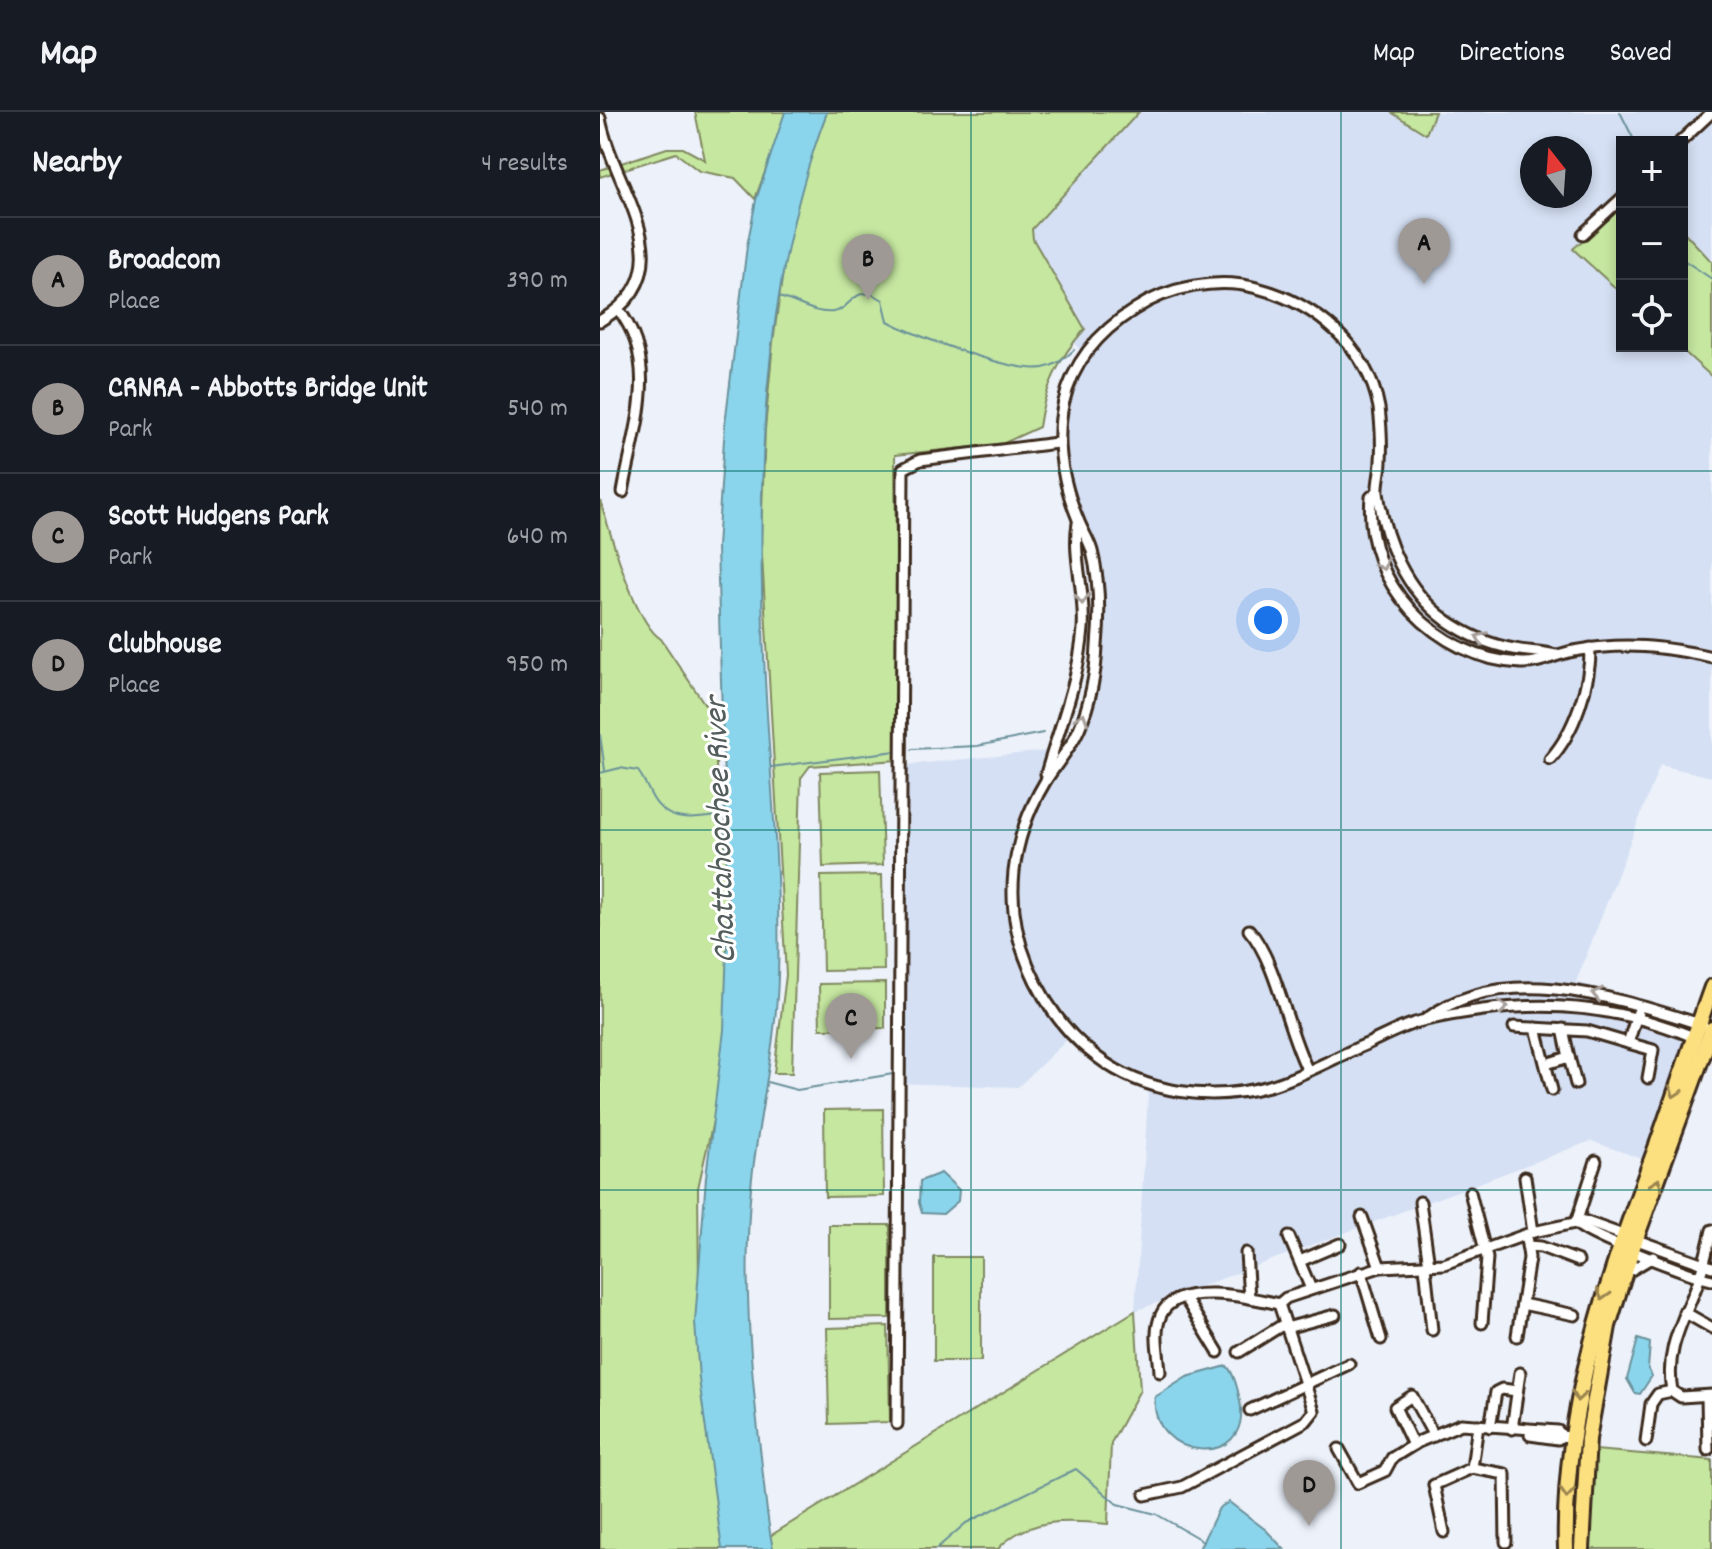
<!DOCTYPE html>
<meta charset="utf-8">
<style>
:root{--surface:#171b24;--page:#242831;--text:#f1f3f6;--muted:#9ea1a6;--line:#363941;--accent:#9f9995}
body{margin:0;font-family:Dekko,sans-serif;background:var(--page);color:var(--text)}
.controls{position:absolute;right:24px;top:24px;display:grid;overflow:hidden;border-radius:0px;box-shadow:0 4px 12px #0003}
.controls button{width:72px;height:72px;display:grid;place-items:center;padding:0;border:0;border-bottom:2px solid var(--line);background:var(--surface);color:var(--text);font:40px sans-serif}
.compass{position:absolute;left:920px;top:24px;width:72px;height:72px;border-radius:50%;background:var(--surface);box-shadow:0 4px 12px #0003;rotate:343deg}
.you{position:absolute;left:668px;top:508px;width:28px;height:28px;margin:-20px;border:6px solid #fff;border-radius:50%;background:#1a73e8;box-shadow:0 0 0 12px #1a73e833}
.badge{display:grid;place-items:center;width:52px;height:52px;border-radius:50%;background:var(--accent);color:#111;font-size:26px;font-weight:700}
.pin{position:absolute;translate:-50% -66px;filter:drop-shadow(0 2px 4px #0008)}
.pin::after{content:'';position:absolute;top:42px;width:28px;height:24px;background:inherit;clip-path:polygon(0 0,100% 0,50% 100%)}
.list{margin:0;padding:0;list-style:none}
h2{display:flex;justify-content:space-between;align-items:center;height:104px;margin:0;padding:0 32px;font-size:34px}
h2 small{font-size:26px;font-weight:400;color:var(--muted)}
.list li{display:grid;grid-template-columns:52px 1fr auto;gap:24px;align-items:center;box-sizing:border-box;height:128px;padding:0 32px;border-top:2px solid var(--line)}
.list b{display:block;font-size:30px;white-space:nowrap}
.list p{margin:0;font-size:26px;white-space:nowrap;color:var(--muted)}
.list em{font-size:26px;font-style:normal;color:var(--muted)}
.icon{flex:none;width:44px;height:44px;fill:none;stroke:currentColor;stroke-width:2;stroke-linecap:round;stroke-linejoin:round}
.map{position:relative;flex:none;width:1112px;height:1437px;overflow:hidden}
header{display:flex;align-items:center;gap:48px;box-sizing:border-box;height:112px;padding:0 40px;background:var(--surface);border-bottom:2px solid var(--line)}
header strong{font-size:38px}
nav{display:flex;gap:44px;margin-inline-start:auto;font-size:28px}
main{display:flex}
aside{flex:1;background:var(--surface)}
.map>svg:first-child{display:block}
.built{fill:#d5e0f4;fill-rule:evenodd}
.green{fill:#c5e7a0;stroke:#80885f;stroke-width:2}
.water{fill:#8bd5ec;stroke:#6b919a;stroke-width:2}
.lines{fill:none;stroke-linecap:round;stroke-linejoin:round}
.stream{stroke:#6b919a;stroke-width:2}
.minor-casing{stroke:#3b2a1e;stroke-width:15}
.highway-casing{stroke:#3b2a1e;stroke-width:20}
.minor{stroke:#fff;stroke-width:9}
.highway{stroke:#fce080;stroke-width:14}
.oneway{stroke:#a79f9a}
.oneway2{stroke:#9c854f}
.grid{fill:none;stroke:#0f766e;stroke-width:2;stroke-opacity:0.55}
.labels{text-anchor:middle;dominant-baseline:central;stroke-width:6;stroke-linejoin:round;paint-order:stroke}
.water-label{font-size:34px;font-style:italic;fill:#535d5c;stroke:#fff}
</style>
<header>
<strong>Map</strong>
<nav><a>Map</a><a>Directions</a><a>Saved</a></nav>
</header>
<main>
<aside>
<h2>Nearby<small>4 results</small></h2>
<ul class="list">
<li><span class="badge">A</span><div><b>Broadcom</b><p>Place</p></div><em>390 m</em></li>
<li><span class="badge">B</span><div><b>CRNRA - Abbotts Bridge Unit</b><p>Park</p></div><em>540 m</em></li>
<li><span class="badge">C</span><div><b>Scott Hudgens Park</b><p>Park</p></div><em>640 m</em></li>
<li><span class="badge">D</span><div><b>Clubhouse</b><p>Place</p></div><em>950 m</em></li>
</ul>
</aside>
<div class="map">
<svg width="1112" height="1437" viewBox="0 0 1112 1437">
<rect width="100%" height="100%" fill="#ecf1fa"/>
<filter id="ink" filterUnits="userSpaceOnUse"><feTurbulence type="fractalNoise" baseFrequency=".0125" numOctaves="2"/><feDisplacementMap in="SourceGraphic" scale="16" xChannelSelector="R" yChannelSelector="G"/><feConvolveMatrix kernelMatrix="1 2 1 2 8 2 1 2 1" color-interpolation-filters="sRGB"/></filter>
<g filter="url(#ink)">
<path class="built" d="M529 0H1112V150L1082 118V30H1022V92L973 137 1022 182V234H1078L1112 265V665L1060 653 976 870 1089 903H1108L1065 1055 991 1029 535 1199 549 967 523 959 472 923 418 975 294 971 306 653 466 637 478 613 498 511 495 472 477 383 459 337 467 294 484 241 392 153ZM932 36H980V84H932Z"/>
<g class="green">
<polygon points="95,0 187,0 155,87 135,66 99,59 76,41 0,65 0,58 67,36 83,36 105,48"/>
<path d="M227 0H539L432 117 433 127 485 217C460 244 444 278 439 315L402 332 295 343 298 648 210 654 201 666 192 961H174L186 863 161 426 165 318 173 230 185 145 205 59Z"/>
<polygon points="791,0 835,0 826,22"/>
<polygon points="1022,92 1022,182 973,137"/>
<polygon points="1082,118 1112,150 1112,265 1078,234 1082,234"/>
<path d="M0 388C10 419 35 512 61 527L114 606 118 699 138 795 120 978 98 1076 99 1180 130 1437H0Z"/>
<polygon points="280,658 283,753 223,755 220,660"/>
<polygon points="282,763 284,858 223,859 221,764"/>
<polygon points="285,871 285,916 220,917 219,872"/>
<polygon points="283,997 284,1084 225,1085 224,998"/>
<polygon points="229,1113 290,1113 290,1206 229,1207"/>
<rect x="334" y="1145" width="47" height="104"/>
<path d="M535 1199 540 1278 511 1331 508 1412C468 1408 427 1405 398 1437H173L170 1424Z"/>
<polygon points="288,1214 290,1310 229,1312 227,1216"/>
<polygon points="995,1338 1112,1348 1112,1437 988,1437 991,1340"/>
</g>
<g class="water">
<path d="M185 0H227C159 180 156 377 165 567 170 667 181 766 178 865 176 936 158 1005 151 1075 143 1161 150 1250 160 1336 164 1369 166 1404 173 1437H122L99 1267 95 1210 106 1065 124 918 128 803 117 435 125 312 147 134 156 88Z"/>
<polygon points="341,1061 359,1078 358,1089 343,1102 322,1101 319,1091 320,1069"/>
<polygon points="1038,1227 1050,1231 1048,1257 1052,1264 1040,1282 1035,1281 1027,1267"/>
<path d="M627 1254C635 1263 638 1278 640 1289 653 1360 549 1348 555 1285L587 1265Z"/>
<polygon points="629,1390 666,1418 684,1437 599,1437 619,1396"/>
</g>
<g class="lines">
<g class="stream">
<polyline points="1020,0 1035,30"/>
<polyline points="1082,147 1112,167"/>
<path d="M179 185C199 190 213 202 233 200 252 198 253 169 283 188L288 209C316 224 413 261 443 256 455 254 466 246 474 238"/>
<polyline points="0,623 5,658"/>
<polyline points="312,637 377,634 443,621"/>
<polyline points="171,655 296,639"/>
<path d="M0 661 20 656 38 659C45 668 48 679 54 688 71 714 99 706 125 703"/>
<polyline points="167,970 197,978 293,962"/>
<polyline points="336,1437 366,1411 476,1357 517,1392 556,1402 603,1429"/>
</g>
<g class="minor-casing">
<g id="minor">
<path d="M0 6C12 76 91 156 0 209"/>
<polyline points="1080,30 1112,0"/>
<polyline points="983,122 1022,86"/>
<path d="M18 197C61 252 34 317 23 380"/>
<path d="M777 380 771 385C763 471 837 547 921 551 941 552 955 542 974 539 1025 530 1062 534 1112 545"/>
<path d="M956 543C942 539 928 540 914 537 891 533 866 522 846 508 805 478 785 429 778 381 777 371 781 360 781 349 782 333 781 313 779 296 768 235 715 191 657 176 618 165 568 175 535 197 454 248 444 326 479 410 483 420 489 428 492 439 500 470 500 502 497 534 496 560 490 592 479 617 471 636 456 652 445 670 411 727 402 791 428 853 443 889 466 922 497 945 545 982 612 990 669 974 702 965 735 945 767 932 786 923 806 912 826 908 922 887 1004 888 1096 926"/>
<path d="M950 647C974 621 991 571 990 536"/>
<path d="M446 662C460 613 479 568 483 517 486 482 472 444 478 411"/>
<path d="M649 818C677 851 686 915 707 957"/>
<polyline points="1038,900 1028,931 1053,938 1048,966"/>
<path d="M826 907C906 847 1019 887 1103 913"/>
<polyline points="914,915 987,919 1028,931"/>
<polyline points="936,916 952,978"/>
<polyline points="969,945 976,972"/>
<polyline points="946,952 969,945 963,917"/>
<polyline points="925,1065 933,1120"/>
<polyline points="870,1080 887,1146 882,1211"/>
<polyline points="820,1090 829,1153"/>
<polyline points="762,1105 780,1155"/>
<path d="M976 1111C984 1123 1093 1164 1112 1168"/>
<polyline points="976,1111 996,1049"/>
<path d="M1112 1118C1107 1138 1103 1159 1095 1178 1081 1213 1065 1240 1072 1279L1081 1285 1112 1283"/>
<polyline points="689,1125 711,1177"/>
<polyline points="927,1134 941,1135 978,1149"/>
<polyline points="646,1141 649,1186"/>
<polyline points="700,1149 740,1132"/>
<polyline points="825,1154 832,1218"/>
<polyline points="761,1160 781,1227"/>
<polyline points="1026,1161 1053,1145"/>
<polyline points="585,1186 618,1240"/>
<polyline points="679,1192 686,1186 780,1155 844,1152 933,1120 984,1109 1112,1155"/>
<polyline points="922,1192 975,1203"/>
<polyline points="1084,1200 1112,1216"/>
<polyline points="686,1216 735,1203"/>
<polyline points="917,1224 929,1146 926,1123"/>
<polyline points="639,1240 684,1212"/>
<path d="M560 1260C559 1241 553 1221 561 1203 576 1168 652 1186 679 1192"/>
<polyline points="1107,1284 1108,1338"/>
<polyline points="650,1298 749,1252"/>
<polyline points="297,1312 303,357 320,348 457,331"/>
<polyline points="878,1313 872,1356 905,1362 906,1430"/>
<polyline points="890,1315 896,1280 902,1277 917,1279"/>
<polyline points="912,1317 920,1261"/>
<polyline points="930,1323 958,1327 962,1324"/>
<polyline points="1046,1329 1051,1292 1058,1282 1072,1279"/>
<polyline points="813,1333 795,1295 812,1284 834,1324"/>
<polyline points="739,1337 758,1371 785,1359 792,1346 818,1330 861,1312 958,1319 962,1324 975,1326"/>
<polyline points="545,1383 582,1375 706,1309 714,1299 679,1192"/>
<polyline points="844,1420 834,1373 872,1356"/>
</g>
</g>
<g class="highway-casing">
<g id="highway">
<path d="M966 1437C962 1296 1008 1166 1056 1036 1075 982 1093 928 1112 875"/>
<polyline points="982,1437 988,1327 1008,1214 1032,1137 1112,917"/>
</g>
</g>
<use href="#minor" class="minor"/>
<use href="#highway" class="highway"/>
</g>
<defs><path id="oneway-chevron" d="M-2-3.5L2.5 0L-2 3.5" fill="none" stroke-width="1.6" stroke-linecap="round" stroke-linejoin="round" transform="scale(2)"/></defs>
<g class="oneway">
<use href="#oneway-chevron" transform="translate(782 453) rotate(66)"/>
<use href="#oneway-chevron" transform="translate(482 487) rotate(88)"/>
<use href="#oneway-chevron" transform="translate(881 526) rotate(-158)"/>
<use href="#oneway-chevron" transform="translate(482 606) rotate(-72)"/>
<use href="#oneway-chevron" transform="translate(997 882) rotate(-167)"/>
<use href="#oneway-chevron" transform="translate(903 895) rotate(-7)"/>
</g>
<g class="oneway2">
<use href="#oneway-chevron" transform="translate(1075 980) rotate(109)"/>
<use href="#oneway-chevron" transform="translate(1057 1072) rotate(-70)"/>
<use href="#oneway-chevron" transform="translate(1003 1183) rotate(107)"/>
<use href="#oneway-chevron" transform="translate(978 1284) rotate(99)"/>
<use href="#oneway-chevron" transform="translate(967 1381) rotate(94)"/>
</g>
</g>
<path class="grid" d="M371 0V1437M741 0V1437M0 359H1112M0 718H1112M0 1078H1112"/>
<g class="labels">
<g class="water-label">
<text transform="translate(123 718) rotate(-92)">Chattahoochee River</text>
</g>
</g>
</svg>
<div class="controls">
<button>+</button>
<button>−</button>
<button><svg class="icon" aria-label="locate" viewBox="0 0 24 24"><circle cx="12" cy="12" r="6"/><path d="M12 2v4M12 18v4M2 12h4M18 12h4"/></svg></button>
</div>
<svg class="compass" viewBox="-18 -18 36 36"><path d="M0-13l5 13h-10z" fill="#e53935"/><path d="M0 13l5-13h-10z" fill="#9ea1a6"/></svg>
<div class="you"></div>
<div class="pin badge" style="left:824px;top:172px">A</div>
<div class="pin badge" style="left:268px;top:188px">B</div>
<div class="pin badge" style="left:251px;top:947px">C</div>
<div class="pin badge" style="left:709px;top:1414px">D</div>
</div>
</main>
